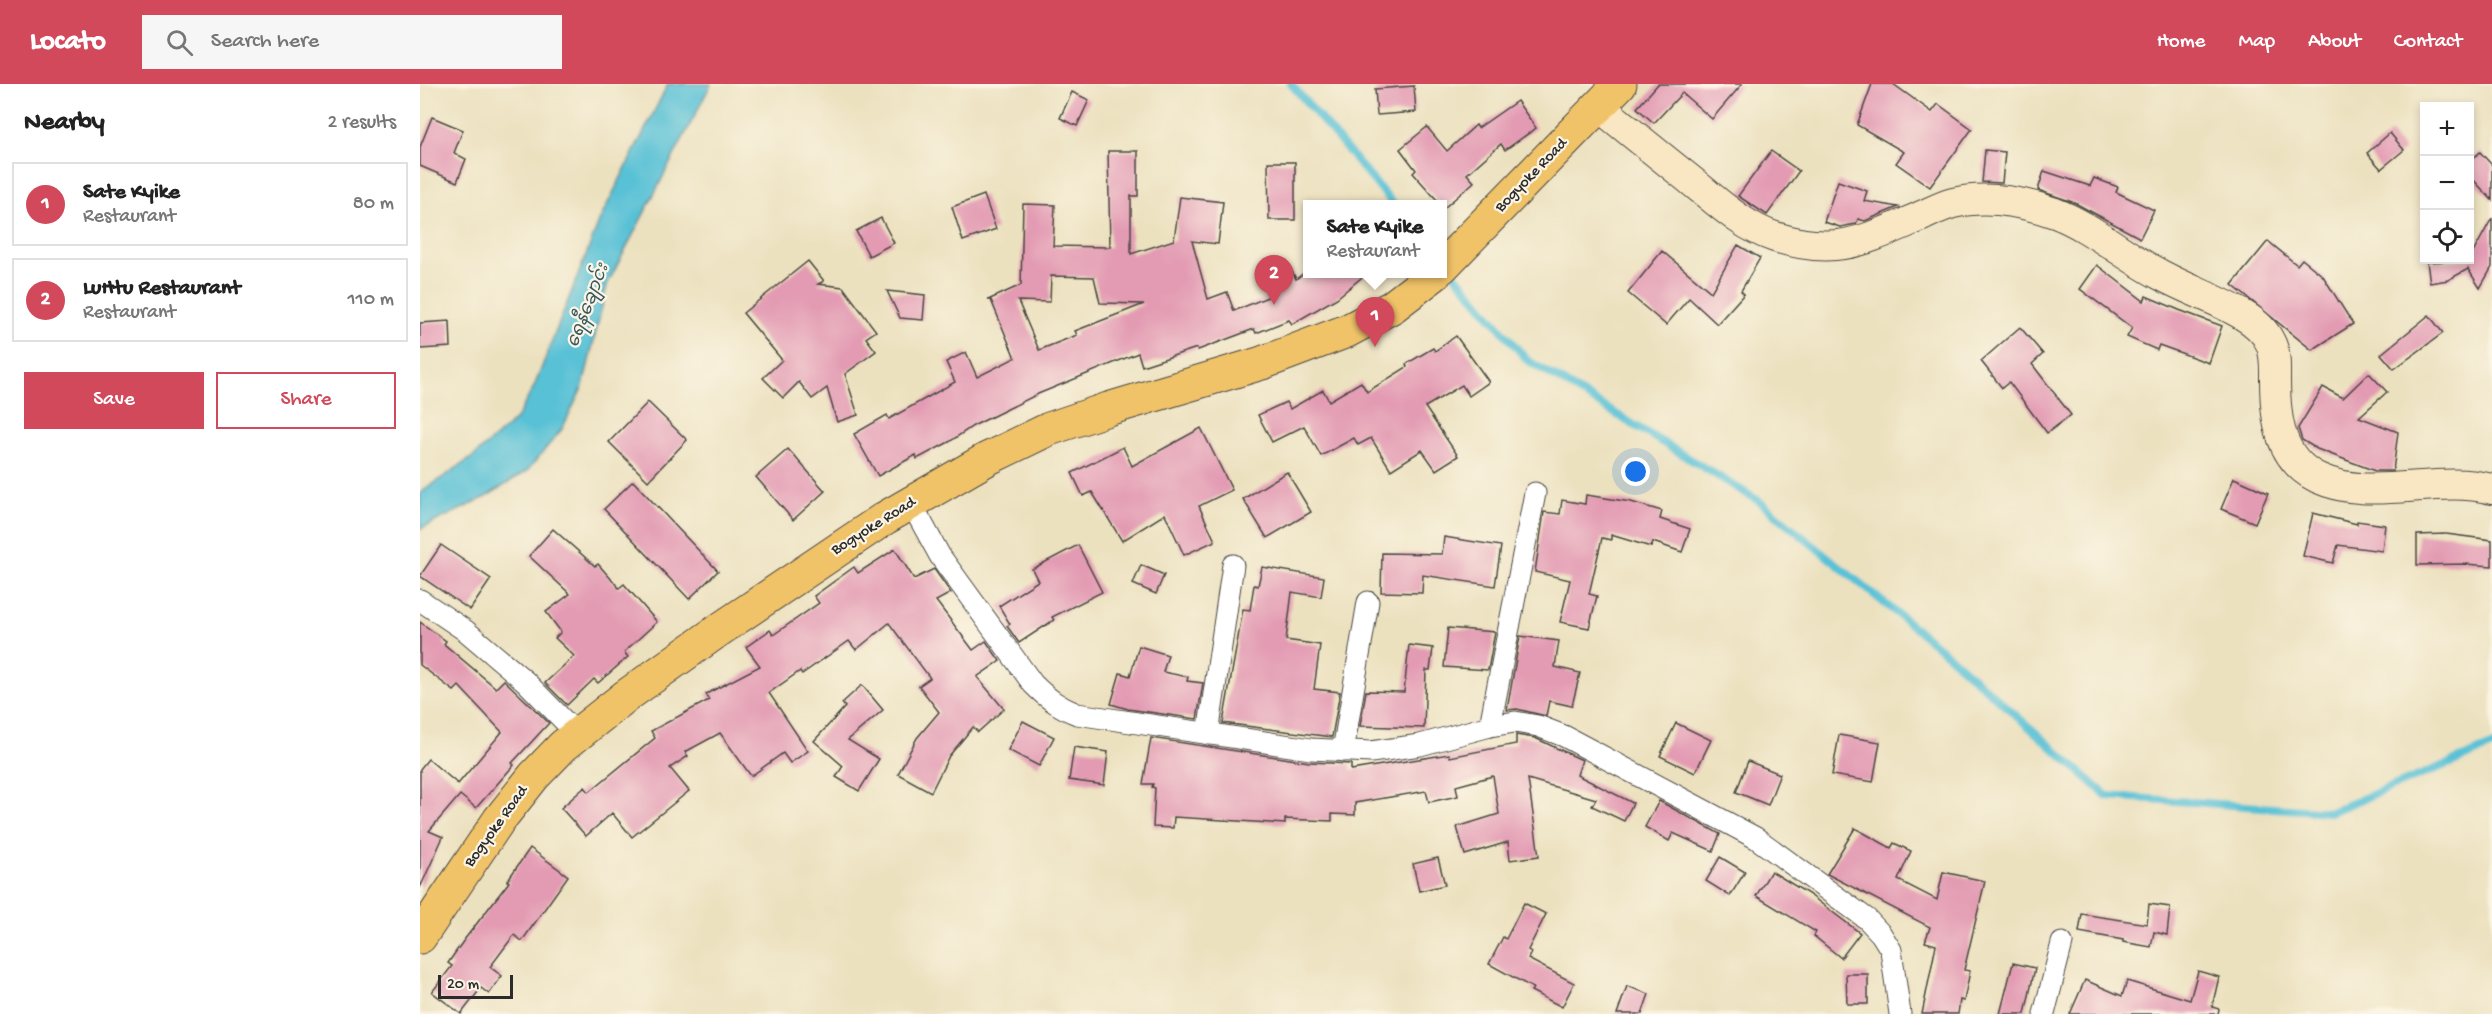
<!DOCTYPE html>
<meta charset="utf-8">
<style>
:root{--surface:#fff;--page:#f6f6f6;--text:#222;--muted:#767676;--line:#e0e0e0;--accent:#d1495b}
body{margin:0;font-family:"Gochi Hand","Noto Sans Myanmar",sans-serif;background:var(--page);color:var(--text)}
.controls{position:absolute;right:18px;top:18px;display:grid;overflow:hidden;border-radius:0px;box-shadow:0 3px 9px #0003}
.controls button{width:54px;height:54px;display:grid;place-items:center;padding:0;border:0;border-bottom:2px solid var(--line);background:var(--surface);color:var(--text);font:30px sans-serif}
.scale{position:absolute;left:18px;bottom:15px;width:75px;box-sizing:border-box;padding-left:6px;border:3px solid #2b2b2b;border-top:0;font-size:16px;line-height:21px;white-space:nowrap;color:#2b2b2b;-webkit-text-stroke:4px #fcf5e5;paint-order:stroke}
.you{position:absolute;left:1216px;top:388px;width:21px;height:21px;margin:-15px;border:4px solid #fff;border-radius:50%;background:#1a73e8;box-shadow:0 0 0 9px #1a73e833}
.badge{display:grid;place-items:center;width:39px;height:39px;border-radius:50%;background:var(--accent);color:#fff;font-size:20px;font-weight:700}
.pin{position:absolute;translate:-50% -50px;filter:drop-shadow(0 2px 3px #0008)}
.pin::after{content:'';position:absolute;top:32px;width:21px;height:18px;background:inherit;clip-path:polygon(0 0,100% 0,50% 100%)}
.popup{position:absolute;left:883px;top:116px;width:144px;height:78px;box-sizing:border-box;display:grid;place-content:center;border-radius:0px;background:var(--surface);filter:drop-shadow(0 2px 4px #0005);font-size:20px;white-space:nowrap;color:var(--muted)}
.popup b{font-size:22px;color:var(--text)}
.popup::after{content:'';position:absolute;left:50%;top:100%;margin-left:-12px;border:12px solid transparent;border-top-color:var(--surface)}
.list{margin:0;padding:0;list-style:none}
h2{display:flex;justify-content:space-between;align-items:center;height:78px;margin:0;padding:0 24px;font-size:26px}
h2 small{font-size:20px;font-weight:400;color:var(--muted)}
.list li{display:grid;grid-template-columns:39px 1fr auto;gap:18px;align-items:center;box-sizing:border-box;height:84px;margin:0 12px 12px;padding:0 12px;border:2px solid var(--line);border-radius:0px}
.list b{display:block;font-size:22px;white-space:nowrap}
.list p{margin:0;font-size:20px;white-space:nowrap;color:var(--muted)}
.list em{font-size:20px;font-style:normal;color:var(--muted)}
.actions{display:flex;gap:12px;padding:18px 24px}
.actions a{flex:1;padding:14px 0;border:2px solid var(--accent);border-radius:0px;text-align:center;font-size:21px;color:var(--accent)}
.actions .main{background:var(--accent);color:#fff}
.icon{flex:none;width:33px;height:33px;fill:none;stroke:currentColor;stroke-width:2;stroke-linecap:round;stroke-linejoin:round}
.map{position:relative;flex:none;width:2072px;height:930px;overflow:hidden}
header{display:flex;align-items:center;gap:36px;box-sizing:border-box;height:84px;padding:0 30px;background:var(--accent);color:#fff}
header strong{font-size:28px}
nav{display:flex;gap:33px;margin-inline-start:auto;font-size:21px}
.search{width:420px;height:54px;background:var(--page);display:flex;align-items:center;gap:15px;box-sizing:border-box;padding:0 21px;border-radius:0px;color:var(--muted);font-size:22px}
main{display:flex}
aside{flex:1;background:var(--surface)}
.map>svg:first-child{display:block}
.water{fill:#59c1d6;stroke:#427680;stroke-width:1.5}
.lines{fill:none;stroke-linecap:round;stroke-linejoin:round}
.stream{stroke:#59c1d6;stroke-width:8}
.building{fill:#e39bb3;fill-rule:evenodd}
.street-casing{stroke:#484641;stroke-width:23}
.secondary-casing{stroke:#484641;stroke-width:32}
.primary-casing{stroke:#484641;stroke-width:35}
.street{stroke:#fff;stroke-width:21}
.secondary{stroke:#f9e7c3;stroke-width:30}
.primary{stroke:#f1c369;stroke-width:33}
.labels{text-anchor:middle;dominant-baseline:central;stroke-width:4.5;stroke-linejoin:round;paint-order:stroke}
.street-label{font-size:16px;fill:#2b2b2b;stroke:#fcf5e5}
.water-label{font-size:18px;font-style:italic;fill:#39585e;stroke:#fcf5e5}
</style>
<header>
<strong>Locato</strong>
<div class="search"><svg class="icon" aria-label="search" viewBox="0 0 24 24"><circle cx="10" cy="10" r="6"/><path d="M15 15l6 6"/></svg>Search here</div>
<nav><a>Home</a><a>Map</a><a>About</a><a>Contact</a></nav>
</header>
<main>
<aside>
<h2>Nearby<small>2 results</small></h2>
<ul class="list">
<li><span class="badge">1</span><div><b>Sate Kyike</b><p>Restaurant</p></div><em>80 m</em></li>
<li><span class="badge">2</span><div><b>LuHtu Restaurant</b><p>Restaurant</p></div><em>110 m</em></li>
</ul>
<div class="actions"><a class="main">Save</a><a>Share</a></div>
</aside>
<div class="map">
<svg width="2072" height="930" viewBox="0 0 2072 930">
<rect width="100%" height="100%" fill="#fcf5e5"/>
<filter id="ink" filterUnits="userSpaceOnUse"><feTurbulence type="fractalNoise" baseFrequency=".0167" numOctaves="2"/><feDisplacementMap in="SourceGraphic" scale="12" xChannelSelector="R" yChannelSelector="G"/><feConvolveMatrix kernelMatrix="1 2 1 2 8 2 1 2 1" color-interpolation-filters="sRGB"/></filter>
<filter id="wash" filterUnits="userSpaceOnUse"><feTurbulence type="fractalNoise" baseFrequency=".008" numOctaves="4" result="noise"/><feDisplacementMap in="SourceGraphic" scale="24" xChannelSelector="R" yChannelSelector="G"/><feGaussianBlur stdDeviation="1.35" result="paint"/><feColorMatrix in="noise" values="0 0 0 0 0 0 0 0 0 0 0 0 0 0 0 0 0 1.4 0 .05"/><feComposite in="paint" operator="in"/></filter>
<g filter="url(#wash)">
<rect width="100%" height="100%" fill="#ece1bf"/>
<polygon class="water" points="248,0 291,0 187,201 163,302 142,345 107,387 64,414 0,445 0,409 54,372 96,335 114,303 181,133"/>
<g class="lines">
<g class="stream">
<polyline points="871,0 974,121"/>
<polyline points="1031,186 1107,276 1339,417 1528,571 1687,712 1910,728 2072,662"/>
</g>
</g>
<g id="blocks">
<g class="building">
<polygon points="1238,0 1322,0 1292,35 1262,9 1234,39 1217,24"/>
<polygon points="1452,0 1473,0 1512,28 1518,20 1552,45 1510,103 1476,79 1484,68 1437,41"/>
<polygon points="994,2 996,28 957,31 955,5"/>
<polygon points="652,8 669,16 657,42 640,34"/>
<polygon points="1097,17 1116,44 1085,66 1081,60 1047,90 1054,98 1024,124 993,89 996,86 980,65 1007,43 1027,67 1056,41 1058,44"/>
<polygon points="12,33 43,46 34,69 46,75 37,98 0,82 0,63"/>
<polygon points="1970,49 1984,66 1961,85 1947,69"/>
<polygon points="1565,66 1585,68 1582,99 1562,98"/>
<path d="M688 67H718V112H711V170L754 156 760 113 803 118 798 160 772 157 788 215 807 208 814 227 855 210 848 198 871 185 876 195 884 189H947L917 214 872 240 869 236 836 249 834 245 778 266 777 264 722 282 718 269 618 310 553 342 529 358 497 375 496 371 458 392 434 350 467 331 469 335 535 298 526 278 546 268 557 293 595 274 571 216H568L601 201 603 120 635 121 633 162 690 163ZM631 192 674 193 680 219 724 220 655 247 657 251 619 266 598 217 630 218Z"/>
<polygon points="1351,67 1379,87 1347,131 1318,112"/>
<polygon points="2060,68 2072,81 2072,116 2049,91 2049,78"/>
<polygon points="848,78 875,78 875,136 849,136"/>
<polygon points="1624,87 1670,102 1674,94 1698,103 1696,108 1734,126 1720,154 1655,119 1618,106"/>
<polygon points="1418,97 1447,107 1444,117 1478,123 1445,137 1438,135 1436,140 1425,142 1420,143 1404,138"/>
<polygon points="564,111 576,145 543,157 532,123"/>
<polygon points="461,134 474,159 449,172 436,147"/>
<polygon points="2072,134 2072,183 2060,204 2048,185 2028,196 2010,199 2007,178 2049,176"/>
<polygon points="1848,157 1877,181 1882,175 1903,192 1933,240 1892,266 1812,201"/>
<polygon points="1318,161 1340,174 1321,207 1324,210 1297,240 1269,214 1246,241 1208,209 1242,167 1291,208"/>
<polygon points="388,177 404,197 398,200 423,203 456,247 446,254 456,267 425,290 438,331 417,338 407,304 392,315 379,298 363,314 343,294 362,276 323,229"/>
<polygon points="1677,181 1724,217 1726,212 1759,226 1802,242 1789,279 1739,261 1737,266 1707,253 1712,244 1660,205"/>
<polygon points="467,207 505,211 503,236 480,234"/>
<polygon points="2009,231 2023,249 1974,285 1961,270"/>
<polygon points="30,237 31,263 0,265 0,239"/>
<polygon points="1600,243 1623,270 1612,280 1651,331 1627,349 1589,298 1582,304 1561,277"/>
<polygon points="1036,252 1069,298 1049,312 1042,301 1005,323 1038,372 1016,386 1002,366 971,386 951,354 938,361 934,354 901,372 884,342 852,358 838,331 866,318 870,325 903,306 909,317 941,298 947,308 987,283 986,280 1013,264 1015,267"/>
<polygon points="1949,289 1967,308 1939,333 1978,348 1973,387 1955,387 1897,365 1882,356 1878,344 1903,303 1923,314"/>
<polygon points="228,318 267,356 228,397 189,358"/>
<polygon points="781,344 812,406 779,422 795,457 764,471 745,430 702,457 672,408 663,412 652,389 703,363 712,382"/>
<polygon points="368,365 405,407 373,436 336,393"/>
<polygon points="867,388 891,428 847,454 823,415"/>
<polygon points="1814,394 1848,409 1835,439 1801,425"/>
<polygon points="213,397 298,487 269,515 184,425"/>
<polygon points="1166,411 1211,418 1242,427 1240,435 1270,445 1262,468 1233,458 1231,463 1191,451 1191,456 1182,454 1169,510 1177,512 1169,544 1140,538 1150,496 1115,488 1124,428 1140,430 1142,416 1165,420"/>
<polygon points="1893,429 1937,440 1937,437 1965,441 1962,467 1918,461 1913,479 1883,472"/>
<polygon points="133,445 175,482 178,480 199,504 204,500 237,538 204,568 208,573 178,599 174,595 147,621 125,599 154,572 135,554 141,548 126,528 150,510 109,472"/>
<polygon points="2026,450 2072,456 2072,482 2045,480 1997,481 1997,451"/>
<polygon points="1024,453 1081,462 1075,502 1003,491 1002,509 961,508 962,469 1022,470"/>
<polygon points="21,461 71,495 50,526 0,492"/>
<polygon points="658,461 682,508 632,533 634,536 599,559 587,542 590,540 579,522 618,497 612,485"/>
<polygon points="475,465 494,495 514,485 531,509 516,517 553,566 566,557 580,577 557,593 584,625 558,648 553,643 529,672 511,708 478,690 497,654 519,628 499,602 510,594 469,539 436,566 429,557 382,590 380,587 349,609 388,667 370,679 363,669 331,692 300,649 265,668 268,672 250,684 269,707 212,753 192,729 166,752 141,724 165,703 169,708 235,654 231,647 289,616 286,610 340,582 326,563 350,546 353,551 399,519 394,512 434,483 438,489"/>
<polygon points="721,481 744,491 736,510 713,500"/>
<polygon points="842,483 904,493 901,513 872,508 866,556 900,561 894,605 920,608 912,653 803,639 823,525 830,526 834,501 838,502"/>
<polygon points="0,538 26,557 24,560 76,604 84,596 129,639 92,679 94,681 56,724 40,711 9,747 23,753 0,804 0,685 8,675 38,700 82,648 39,602 34,607 0,581"/>
<polygon points="1028,544 1075,548 1068,586 1024,583"/>
<polygon points="1100,552 1139,557 1135,583 1160,589 1152,622 1129,617 1126,632 1097,625 1087,626"/>
<polygon points="989,561 1013,564 1010,586 1006,586 1004,644 940,642 946,607 984,608"/>
<polygon points="719,562 748,571 743,588 768,593 767,597 783,599 777,635 708,625 691,620 700,589 710,592"/>
<polygon points="442,601 463,626 428,656 459,675 439,707 416,693 423,682 394,657 425,623 422,619"/>
<polygon points="603,637 634,653 619,682 588,666"/>
<polygon points="1256,639 1291,656 1275,689 1240,672"/>
<polygon points="1096,651 1115,654 1162,676 1157,691 1213,719 1204,737 1172,722 1176,715 1108,695 1119,772 1090,776 1088,758 1045,771 1037,743 1079,730 1073,692 1036,702 1038,712 1009,718 1006,707 935,719 935,731 912,730 912,737 865,735 865,740 754,733 753,744 733,743 735,704 732,703 733,700 723,700 731,654 889,678 931,680 931,686 1029,670 1030,673 1096,660"/>
<polygon points="1419,651 1460,658 1453,698 1412,691"/>
<polygon points="654,663 688,668 684,701 649,696"/>
<polygon points="1328,677 1360,690 1348,721 1316,708"/>
<polygon points="1239,717 1300,750 1293,767 1253,749 1249,757 1225,743"/>
<polygon points="1435,744 1471,764 1474,759 1491,767 1478,796 1517,816 1523,788 1565,797 1544,886 1550,887 1544,917 1540,916 1538,930 1502,930 1516,861 1505,858 1510,843 1407,790"/>
<polygon points="110,764 148,792 102,857 94,851 70,883 82,892 69,910 61,904 41,930 12,908 32,882 28,879 44,856 89,798 87,797"/>
<polygon points="1300,773 1325,788 1310,812 1286,797"/>
<polygon points="1018,774 1025,801 999,807 993,780"/>
<polygon points="1351,787 1390,811 1440,849 1421,874 1394,852 1396,848 1336,812"/>
<polygon points="1104,819 1126,830 1108,866 1111,868 1108,875 1154,899 1142,923 1111,907 1113,904 1069,880 1083,853 1086,855"/>
<polygon points="1729,820 1750,823 1747,851 1734,848 1731,863 1703,858 1703,856 1659,848 1662,830 1727,840"/>
<polygon points="1593,879 1615,884 1605,930 1580,930"/>
<polygon points="1778,887 1799,893 1792,923 1799,925 1798,930 1650,930 1665,896 1702,912 1707,897 1770,916"/>
<polygon points="1426,890 1448,890 1448,920 1427,920"/>
<polygon points="1207,902 1229,910 1222,930 1197,930"/>
</g>
</g>
</g>
<g filter="url(#ink)">
<use href="#blocks" fill-opacity="0" stroke="#484641" stroke-width="1.5"/>
<g class="lines">
<g class="street-casing">
<g id="street">
<path d="M491 419 520 472 613 600C627 614 639 623 657 630L891 665 951 668 1000 661 1070 642 1095 638 1118 642 1144 652 1336 754 1447 835 1461 850 1471 866 1480 930"/>
<polyline points="0,516 46,547 105,597 157,650"/>
<polyline points="1070,642 1115,409"/>
<polyline points="788,650 813,481"/>
<polyline points="923,667 948,518"/>
<polyline points="1624,930 1642,859"/>
</g>
</g>
<g class="secondary-casing">
<path id="secondary" d="M1180 23C1209 47 1239 71 1269 95 1296 117 1322 142 1355 153 1416 172 1443 157 1497 134 1509 129 1521 122 1533 119 1567 111 1603 118 1635 129 1670 142 1705 172 1739 190 1766 205 1797 215 1823 231 1833 237 1845 247 1850 258 1856 269 1855 283 1855 295 1855 334 1859 375 1898 394 1952 419 2016 390 2072 405"/>
</g>
<g class="primary-casing">
<g id="primary">
<polyline points="1022,183 1200,0"/>
<polyline points="0,853 79,736 114,692 143,662 206,612 299,546 465,434 567,375 629,345 688,325 842,279 927,247 972,223 1015,190"/>
</g>
</g>
<use href="#street" class="street"/>
<use href="#secondary" class="secondary"/>
<use href="#primary" class="primary"/>
</g>
</g>
<g class="labels">
<g class="street-label">
<text transform="translate(1112 92) rotate(-46)">Bogyoke Road</text>
<text transform="translate(454 443) rotate(-32)">Bogyoke Road</text>
<text transform="translate(77 743) rotate(-54)">Bogyoke Road</text>
</g>
<g class="water-label">
<text transform="translate(169 222) rotate(-69)">ရေနီချောင်း</text>
</g>
</g>
</svg>
<div class="controls">
<button>+</button>
<button>−</button>
<button><svg class="icon" aria-label="locate" viewBox="0 0 24 24"><circle cx="12" cy="12" r="6"/><path d="M12 2v4M12 18v4M2 12h4M18 12h4"/></svg></button>
</div>
<div class="scale">20 m</div>
<div class="you"></div>
<div class="pin badge" style="left:955px;top:263px">1</div>
<div class="popup"><b>Sate Kyike</b>Restaurant</div>
<div class="pin badge" style="left:854px;top:221px">2</div>
</div>
</main>
